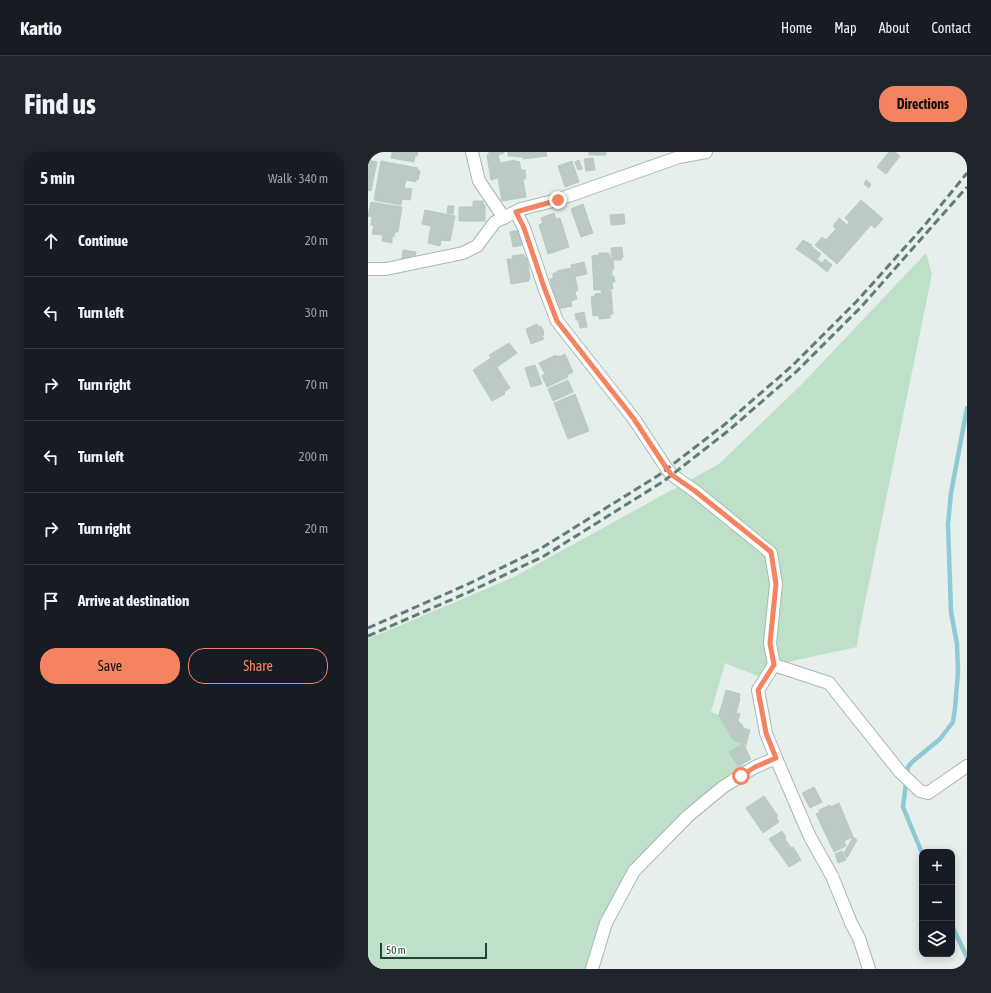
<!DOCTYPE html>
<meta charset="utf-8">
<style>
:root{--surface:#171b24;--page:#20242c;--text:#f1f3f6;--muted:#9ea1a6;--line:#363941;--accent:#f4845f}
body{margin:0;font-family:"Asap Condensed",sans-serif;background:var(--page);color:var(--text)}
.controls{position:absolute;right:12px;bottom:12px;display:grid;overflow:hidden;border-radius:8px;box-shadow:0 2px 10px #0003}
.controls button{width:36px;height:36px;display:grid;place-items:center;padding:0;border:0;border-bottom:1px solid var(--line);background:var(--surface);color:var(--text);font:20px sans-serif}
.scale{position:absolute;left:12px;bottom:10px;width:107px;box-sizing:border-box;padding-left:4px;border:2px solid #24423a;border-top:0;font-size:11px;line-height:14px;white-space:nowrap;color:#24423a;-webkit-text-stroke:3px #f7fbf9;paint-order:stroke}
.stop{position:absolute;width:12px;height:12px;margin:-9px;border:3px solid #f4845f;border-radius:50%;background:#fff}
.stop.end{background:#f4845f;border-color:#fff;box-shadow:0 1px 4px #0008}
.list{margin:0;padding:0;list-style:none}
h2{display:flex;justify-content:space-between;align-items:center;height:52px;margin:0;padding:0 16px;font-size:17px}
h2 small{font-size:13px;font-weight:400;color:var(--muted)}
.list li{display:grid;grid-template-columns:26px 1fr auto;gap:12px;align-items:center;box-sizing:border-box;height:72px;padding:0 16px;border-top:1px solid var(--line)}
.list b{display:block;font-size:15px;white-space:nowrap}
.list em{font-size:13px;font-style:normal;color:var(--muted)}
.actions{display:flex;gap:8px;padding:12px 16px}
.actions a{flex:1;padding:9px 0;border:1px solid var(--accent);border-radius:16px;text-align:center;font-size:14px;color:var(--accent)}
.actions .main{background:var(--accent);color:#111}
.icon{flex:none;width:22px;height:22px;fill:none;stroke:currentColor;stroke-width:2;stroke-linecap:round;stroke-linejoin:round}
.map{position:relative;flex:none;width:599px;height:817px;overflow:hidden;border-radius:16px}
header{display:flex;align-items:center;gap:24px;box-sizing:border-box;height:56px;padding:0 20px;background:var(--surface);border-bottom:1px solid var(--line)}
header strong{font-size:19px}
nav{display:flex;gap:22px;margin-inline-start:auto;font-size:14px}
.intro{display:flex;align-items:center;justify-content:space-between;box-sizing:border-box;height:96px;padding:0 24px}
h1{margin:0;font-size:28px}
.button{padding:10px 18px;border-radius:16px;background:var(--accent);color:#111;font-size:14px;font-weight:700}
main{display:flex;gap:24px;padding:0 24px}
aside{flex:1;background:var(--surface);border-radius:16px;box-shadow:0 2px 10px #0003}
.map>svg:first-child{display:block}
.green{fill:#bfe0c8}
.lines{fill:none;stroke-linecap:round;stroke-linejoin:round}
.stream{stroke:#8ec9d4;stroke-width:4.5}
.building{fill:#bbcac4;stroke:#b8c9c2}
.street-casing{stroke:#a8b8b2;stroke-width:14}
.street{stroke:#fff;stroke-width:12}
.rail{stroke:#5f7d75;stroke-width:3;stroke-dasharray:8 4;stroke-linecap:butt}
.route{stroke:#f4845f;stroke-width:5}
</style>
<header>
<strong>Kartio</strong>
<nav><a>Home</a><a>Map</a><a>About</a><a>Contact</a></nav>
</header>
<div class="intro"><h1>Find us</h1><a class="button">Directions</a></div>
<main>
<aside>
<h2>5 min<small>Walk · 340 m</small></h2>
<ul class="list">
<li><svg class="icon" aria-label="ahead" viewBox="0 0 24 24"><path d="M12 20V5M6 11l6-6 6 6"/></svg><div><b>Continue</b></div><em>20 m</em></li>
<li><svg class="icon" aria-label="left" viewBox="0 0 24 24"><path d="M17 20v-9H6M10 6l-5 5 5 5"/></svg><div><b>Turn left</b></div><em>30 m</em></li>
<li><svg class="icon" aria-label="right" viewBox="0 0 24 24"><path d="M7 20v-9h11M14 6l5 5-5 5"/></svg><div><b>Turn right</b></div><em>70 m</em></li>
<li><svg class="icon" aria-label="left" viewBox="0 0 24 24"><path d="M17 20v-9H6M10 6l-5 5 5 5"/></svg><div><b>Turn left</b></div><em>200 m</em></li>
<li><svg class="icon" aria-label="right" viewBox="0 0 24 24"><path d="M7 20v-9h11M14 6l5 5-5 5"/></svg><div><b>Turn right</b></div><em>20 m</em></li>
<li><svg class="icon" aria-label="arrive" viewBox="0 0 24 24"><path d="M6 21V4h12l-3 4 3 4H6"/></svg><div><b>Arrive at destination</b></div></li>
</ul>
<div class="actions"><a class="main">Save</a><a>Share</a></div>
</aside>
<div class="map">
<svg width="599" height="817" viewBox="0 0 599 817">
<rect width="100%" height="100%" fill="#e6efeb"/>
<polygon class="green" points="558,101 564,122 491,480 489,495 406,513 397,527 357,511 343,560 375,572 379,592 373,624 266,719 224,817 0,817 0,487 146,425 351,312 435,231"/>
<g class="lines">
<g class="stream">
<polyline points="554,701 535,655 540,615 544,610 572,587 585,570 587,556 590,520 589,492 583,460 580,372 583,341 599,256"/>
<polyline points="584,774 599,805"/>
</g>
</g>
<g class="building">
<polygon points="24,0 50,0 49,4 47,4 46,10 23,6"/>
<polygon points="121,0 136,0 136,1 130,3 132,11 147,8 147,10 151,9 153,17 154,18 157,18 158,27 155,27 158,45 134,49 130,26 123,28 119,3 121,2"/>
<polygon points="140,0 178,0 179,4 155,7 155,5 148,5 147,4 140,4"/>
<rect x="221" y="0" width="17" height="3"/>
<polygon points="521,0 527,0 532,4 518,22 509,15"/>
<polygon points="225,6 227,18 218,19 216,7"/>
<polygon points="0,8 9,10 3,39 0,38"/>
<polygon points="211,8 214,17 210,18 207,10"/>
<polygon points="13,9 50,16 49,18 52,19 50,28 48,27 48,30 38,28 36,36 44,37 42,48 34,47 33,53 6,48"/>
<polygon points="204,9 211,30 197,35 190,14"/>
<polygon points="498,28 503,32 501,36 496,32"/>
<polygon points="493,48 515,67 507,76 503,73 469,112 447,93 454,85 458,88 468,77 465,74 471,66 479,73 481,70 477,66"/>
<polygon points="105,49 115,49 115,53 117,53 117,69 91,69 91,55 105,55"/>
<polygon points="3,50 34,55 30,80 27,80 26,85 24,84 24,91 14,89 15,83 4,82 6,73 3,73 4,65 0,64"/>
<polygon points="215,52 225,81 213,85 203,57"/>
<polygon points="80,54 86,54 85,62 79,61"/>
<polygon points="57,58 87,64 82,89 73,88 72,94 60,91 63,74 54,72"/>
<polygon points="186,61 188,67 192,66 201,95 180,102 171,73 175,71 173,66"/>
<polygon points="256,62 257,72 243,73 242,63"/>
<polygon points="152,78 155,93 145,95 142,80"/>
<polygon points="435,88 444,93 443,94 453,102 447,110 428,97"/>
<polygon points="254,95 255,105 253,106 253,108 244,108 243,96"/>
<polygon points="35,98 48,100 46,109 34,107"/>
<polygon points="231,101 241,101 243,109 245,108 246,117 244,117 244,124 246,124 247,130 244,130 245,137 226,138 224,104 231,103"/>
<polygon points="156,102 156,105 159,105 162,127 160,127 161,129 143,132 139,107 143,107 144,109 145,109 144,104"/>
<polygon points="449,107 454,111 452,114 447,110"/>
<polygon points="457,107 464,113 459,120 452,114"/>
<polygon points="216,110 219,122 205,125 203,113"/>
<polygon points="203,116 205,126 207,125 210,138 207,140 209,147 203,149 204,154 189,157 182,127 185,126 185,121 189,121 189,119"/>
<polygon points="233,138 243,139 245,162 225,164 223,145 227,144 227,142 234,141"/>
<polygon points="216,160 219,175 212,176 210,168 208,168 207,162"/>
<polygon points="242,162 242,166 231,167 231,164"/>
<polygon points="169,172 171,175 173,174 175,178 176,183 174,184 176,187 163,192 158,177"/>
<polygon points="141,191 149,201 129,215 121,203"/>
<polygon points="197,202 205,220 199,223 200,225 179,235 174,224 177,222 171,211 188,203 188,205 191,204 191,205"/>
<polygon points="123,206 142,236 136,240 137,242 124,249 105,218"/>
<polygon points="167,213 174,232 163,235 157,216"/>
<polygon points="200,228 205,240 185,249 180,237"/>
<polygon points="207,242 221,279 200,287 186,251"/>
<polygon points="358,538 372,542 371,547 372,547 368,561 372,562 370,568 375,576 382,578 378,592 365,588 351,563"/>
<polygon points="375,592 383,607 370,614 361,600"/>
<polygon points="446,635 454,650 442,656 434,641"/>
<polygon points="396,644 410,664 408,665 411,670 395,681 378,656"/>
<polygon points="471,651 485,685 476,689 478,694 466,700 448,662 452,660 451,658 462,653 463,655"/>
<polygon points="414,679 418,685 417,687 423,696 425,695 433,708 421,715 401,687"/>
<polygon points="485,685 489,688 479,706 476,701"/>
<polygon points="474,699 478,708 470,711 467,702"/>
</g>
<g class="lines">
<g class="street-casing">
<g id="street">
<polyline points="104,0 111,29 136,66"/>
<polyline points="148,60 156,76 176,135 189,169 266,267 299,317 304,323 327,339 403,401 408,432 403,481 402,491 406,513 390,538 398,581 408,606 442,685 464,724 483,771 491,786 501,817"/>
<polyline points="0,117 18,117 95,101 109,94 127,70 153,57 189,48 311,5 338,0"/>
<polyline points="406,513 461,531 532,620 552,639 560,641 599,614"/>
<polyline points="224,817 238,771 266,719 320,664 355,635 387,615 408,606"/>
</g>
</g>
<use href="#street" class="street"/>
<g class="rail">
<polyline points="0,476 98,433 172,397 291,323 356,273 424,214 489,149 556,74 599,21"/>
<polyline points="0,484 101,440 176,404 296,329 360,279 429,219 494,154 599,35"/>
</g>
</g>
<g class="lines">
<polyline class="route" points="190,48 148,60 156,76 176,135 189,169 266,267 299,317 304,323 327,339 403,400 408,432 402,491 406,513 390,538 398,581 408,606 387,615 373,624"/>
</g>
</svg>
<div class="controls">
<button>+</button>
<button>−</button>
<button><svg class="icon" aria-label="layers" viewBox="0 0 24 24"><path d="M12 4l9 5-9 5-9-5zM3 14l9 5 9-5"/></svg></button>
</div>
<div class="scale">50 m</div>
<div class="stop" style="left:373px;top:624px"></div>
<div class="stop end" style="left:190px;top:48px"></div>
</div>
</main>
